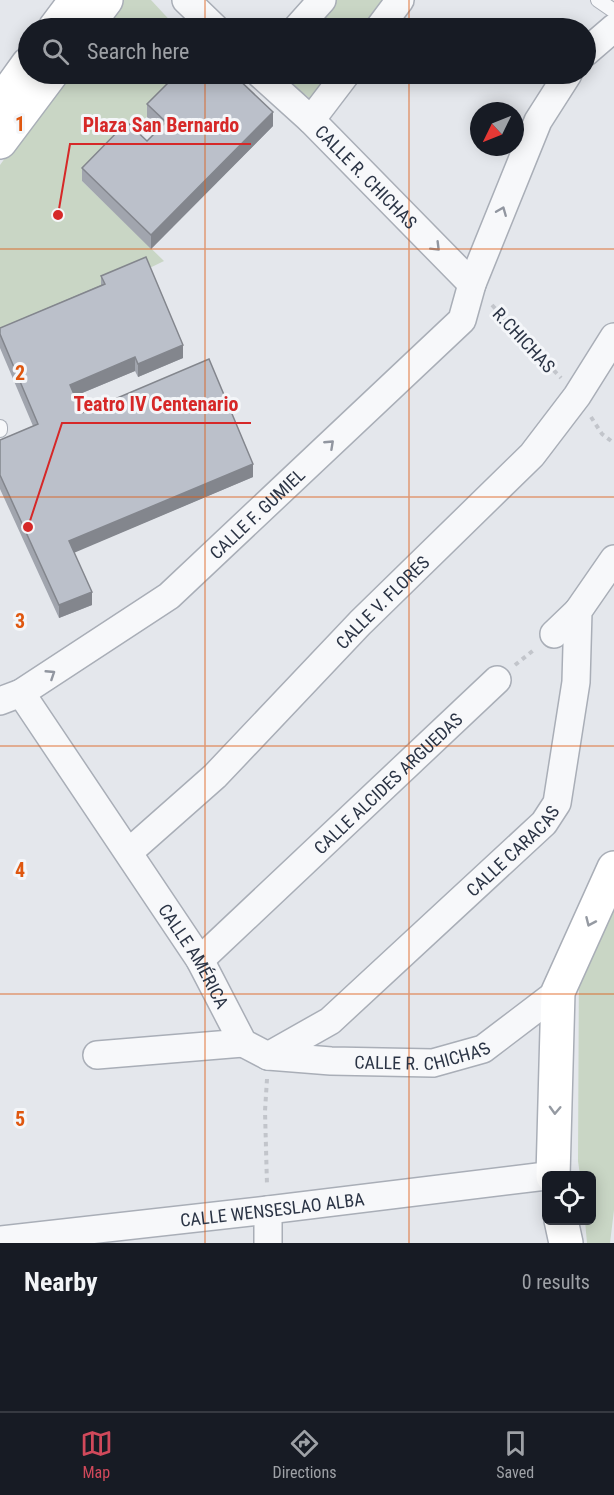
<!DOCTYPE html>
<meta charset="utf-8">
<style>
:root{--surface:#171b24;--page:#242831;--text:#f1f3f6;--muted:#9ea1a6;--line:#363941;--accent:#d1495b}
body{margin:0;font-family:"Roboto Condensed",sans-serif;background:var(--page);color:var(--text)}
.controls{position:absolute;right:18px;bottom:18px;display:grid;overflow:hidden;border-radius:9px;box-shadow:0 3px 15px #0003}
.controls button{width:54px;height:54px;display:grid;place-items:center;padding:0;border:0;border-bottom:2px solid var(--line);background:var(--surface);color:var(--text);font:30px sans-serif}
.compass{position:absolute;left:470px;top:102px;width:54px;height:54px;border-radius:50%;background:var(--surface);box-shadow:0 3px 15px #0003;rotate:227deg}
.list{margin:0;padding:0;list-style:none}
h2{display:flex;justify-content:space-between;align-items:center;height:78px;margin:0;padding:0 24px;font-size:26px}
h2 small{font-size:20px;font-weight:400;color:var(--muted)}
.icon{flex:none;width:33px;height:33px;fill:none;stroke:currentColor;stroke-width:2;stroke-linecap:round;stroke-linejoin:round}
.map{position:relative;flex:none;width:614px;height:1243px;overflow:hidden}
.search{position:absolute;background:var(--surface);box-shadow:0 3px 15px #0003;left:18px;right:18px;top:18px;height:66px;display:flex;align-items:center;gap:15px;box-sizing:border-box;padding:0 21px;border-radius:33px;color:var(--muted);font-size:22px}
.sheet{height:168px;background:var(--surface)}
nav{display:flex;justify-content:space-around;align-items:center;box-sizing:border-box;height:84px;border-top:2px solid var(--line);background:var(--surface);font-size:16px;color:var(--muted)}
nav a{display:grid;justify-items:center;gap:3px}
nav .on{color:var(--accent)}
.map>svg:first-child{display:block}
.green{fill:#c9d6c5}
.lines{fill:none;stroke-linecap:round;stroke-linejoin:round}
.service-casing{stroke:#a9aeb7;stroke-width:16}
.minor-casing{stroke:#a9aeb7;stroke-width:30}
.secondary-casing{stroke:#a9aeb7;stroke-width:36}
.path{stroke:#c2c5cb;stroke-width:4;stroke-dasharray:4.5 4.5;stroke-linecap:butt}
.service{stroke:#f7f8fa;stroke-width:14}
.minor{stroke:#f7f8fa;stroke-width:27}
.secondary{stroke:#fff;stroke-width:33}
.wall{fill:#a1a5ae}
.shaded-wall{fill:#83868d}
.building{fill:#bbc0ca;stroke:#83868d;stroke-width:1.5}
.oneway{stroke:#9196a0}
.oneway2{stroke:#959aa2}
.grid{fill:none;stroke:#df570f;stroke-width:1.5;stroke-opacity:0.55}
.labels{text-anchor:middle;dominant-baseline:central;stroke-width:6;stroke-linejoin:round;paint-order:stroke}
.street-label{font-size:18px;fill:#2b3445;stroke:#f4f6f9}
.grid-label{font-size:20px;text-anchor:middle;font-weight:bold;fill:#df570f;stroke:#f4f6f9;stroke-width:6;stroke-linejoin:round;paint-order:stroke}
.leader{fill:none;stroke:#d62828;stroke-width:2}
.callout-dot{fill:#d62828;stroke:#f4f6f9;stroke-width:2}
.callout-label{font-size:20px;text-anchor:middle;font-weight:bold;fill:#d62828;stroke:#f4f6f9;stroke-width:6;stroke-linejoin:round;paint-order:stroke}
</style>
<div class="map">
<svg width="614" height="1243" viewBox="0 0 614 1243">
<rect width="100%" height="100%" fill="#e4e7ec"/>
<g class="green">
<polygon points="118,0 151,0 177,28 98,28"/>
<polygon points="335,0 391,0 368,28 310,28"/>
<polygon points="66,74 190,74 82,181 164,261 0,341 0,165"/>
<polygon points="278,74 332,74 311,99"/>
<polygon points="614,902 614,1210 610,1243 587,1243 585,1221 592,1220 592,1176 580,1175 578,1161 579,961"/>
</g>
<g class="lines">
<g class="service-casing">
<g id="service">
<polyline points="598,0 614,11"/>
<polyline points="0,427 0,430"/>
</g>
</g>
<g class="minor-casing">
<g id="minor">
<polyline points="186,0 215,28"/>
<polyline points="297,28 322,0"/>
<polyline points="379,28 400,0"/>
<polyline points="586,52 614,28"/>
<path id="s1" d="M260 74 311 120 472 284"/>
<polyline points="311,120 346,74"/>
<polyline points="554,634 578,611"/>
<path id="s2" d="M21 693 200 960 243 1043 268 1056 331 1061 433 1063 483 1049 558 992"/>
<path id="s3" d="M0 701 21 693 169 596 462 320 472 284 538 121 568 74"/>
<path id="s4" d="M129 852 215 776 360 623 532 455 577 396 614 337"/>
<path id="s5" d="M200 960 497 680"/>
<polyline points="97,1055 243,1043"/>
<path id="s6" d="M268 1056 330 1021 544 823 557 803 576 682 578 611 614 559"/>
<polyline points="268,1210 268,1243"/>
<path id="s7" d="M0 1240 268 1210 546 1176"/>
</g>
</g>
<g class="secondary-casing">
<g id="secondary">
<polyline points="55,28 76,0"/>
<polyline points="85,28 106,0"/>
<polyline points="0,103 28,64"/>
<polyline points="0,142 51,74"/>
<polyline points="553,1176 558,992 614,868"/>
<polyline points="561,1220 566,1243"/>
</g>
</g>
<g class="path">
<polyline points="492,305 561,378"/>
<polyline points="591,417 602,434 614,443"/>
<polyline points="515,665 535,649"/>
<polyline points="267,1079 265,1111 267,1185"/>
</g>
<use href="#service" class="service"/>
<use href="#minor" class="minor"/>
<use href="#secondary" class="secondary"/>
</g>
<g class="wall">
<polygon points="147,104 273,126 151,249 82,181 82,168 147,141 159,129 147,117"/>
<polygon points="101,276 183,358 138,377 135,371 75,396 82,413 253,477 74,552 92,605 59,618 0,489 0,440 33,426 0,348 0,328 101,285"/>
</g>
<g class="shaded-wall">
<polygon points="273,112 273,126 151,249 151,235"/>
<polygon points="183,345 183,358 138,377 138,364"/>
<polygon points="135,357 135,371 70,398 70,385"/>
<polygon points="253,464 253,477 69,555 69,541"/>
<polygon points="92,592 92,605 59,618 59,605"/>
</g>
<g class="building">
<polygon points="177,74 233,74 273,112 151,235 82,168 127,122 147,141 166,122 147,104"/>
<polygon points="146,257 183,345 138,364 135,357 70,385 82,413 209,359 253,464 69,541 92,592 59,605 0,475 0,440 38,424 0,334 0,328 105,284 101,276"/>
</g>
<defs><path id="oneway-chevron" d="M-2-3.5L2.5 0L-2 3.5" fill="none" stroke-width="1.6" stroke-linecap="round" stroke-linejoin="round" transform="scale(1.5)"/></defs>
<g class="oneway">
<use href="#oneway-chevron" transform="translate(502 211) rotate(-68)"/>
<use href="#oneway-chevron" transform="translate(436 247) rotate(45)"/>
<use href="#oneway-chevron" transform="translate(330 444) rotate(-43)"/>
<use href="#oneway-chevron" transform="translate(51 674) rotate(-33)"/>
</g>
<g class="oneway2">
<use href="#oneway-chevron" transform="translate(590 922) rotate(114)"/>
<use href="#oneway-chevron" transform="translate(555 1110) rotate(92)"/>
</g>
<path class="grid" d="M205 0V28M409 0V28M205 74V1243M409 74V1243M0 249H614M0 497H614M0 746H614M0 994H614"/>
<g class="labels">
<g class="street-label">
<text stroke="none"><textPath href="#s1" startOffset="148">CALLE R. CHICHAS</textPath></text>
<text transform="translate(524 340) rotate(47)">R.CHICHAS</text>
<text stroke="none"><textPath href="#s3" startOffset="320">CALLE F. GUMIEL</textPath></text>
<text stroke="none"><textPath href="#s4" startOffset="356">CALLE V. FLORES</textPath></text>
<text stroke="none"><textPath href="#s5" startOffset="258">CALLE ALCIDES ARGUEDAS</textPath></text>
<text stroke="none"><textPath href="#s6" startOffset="321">CALLE CARACAS</textPath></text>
<text stroke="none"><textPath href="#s2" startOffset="315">CALLE AMÉRICA</textPath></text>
<text stroke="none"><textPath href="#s2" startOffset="598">CALLE R. CHICHAS</textPath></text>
<text stroke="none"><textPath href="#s7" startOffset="274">CALLE WENSESLAO ALBA</textPath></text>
</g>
</g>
<g class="grid-label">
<text x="20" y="131">1</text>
<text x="20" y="380">2</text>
<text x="20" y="628">3</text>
<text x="20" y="877">4</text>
<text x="20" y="1126">5</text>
</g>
<path class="leader" d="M58 215L70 144H251M28 527L62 423H251"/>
<g class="callout-dot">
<circle cx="58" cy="215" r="6"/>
<circle cx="28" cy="527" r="6"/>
</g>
<g class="callout-label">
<text x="161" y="132">Plaza San Bernardo</text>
<text x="156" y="411">Teatro IV Centenario</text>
</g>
</svg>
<div class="controls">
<button><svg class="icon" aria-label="locate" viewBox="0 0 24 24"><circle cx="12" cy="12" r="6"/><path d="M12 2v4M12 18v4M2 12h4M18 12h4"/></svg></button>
</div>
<svg class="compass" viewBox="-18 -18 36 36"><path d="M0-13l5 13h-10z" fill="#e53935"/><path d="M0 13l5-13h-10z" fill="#9ea1a6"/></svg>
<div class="search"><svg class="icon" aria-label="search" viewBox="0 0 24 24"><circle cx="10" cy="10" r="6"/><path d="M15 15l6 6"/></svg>Search here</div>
</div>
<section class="sheet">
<h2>Nearby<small>0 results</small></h2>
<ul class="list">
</ul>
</section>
<nav>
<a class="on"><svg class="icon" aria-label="map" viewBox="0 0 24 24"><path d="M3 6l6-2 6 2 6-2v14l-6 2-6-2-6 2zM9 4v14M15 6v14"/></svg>Map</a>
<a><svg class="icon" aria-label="directions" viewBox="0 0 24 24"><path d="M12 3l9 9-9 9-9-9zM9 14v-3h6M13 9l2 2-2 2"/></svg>Directions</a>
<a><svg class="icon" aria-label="saved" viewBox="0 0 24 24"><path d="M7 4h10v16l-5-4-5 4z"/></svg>Saved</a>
</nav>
